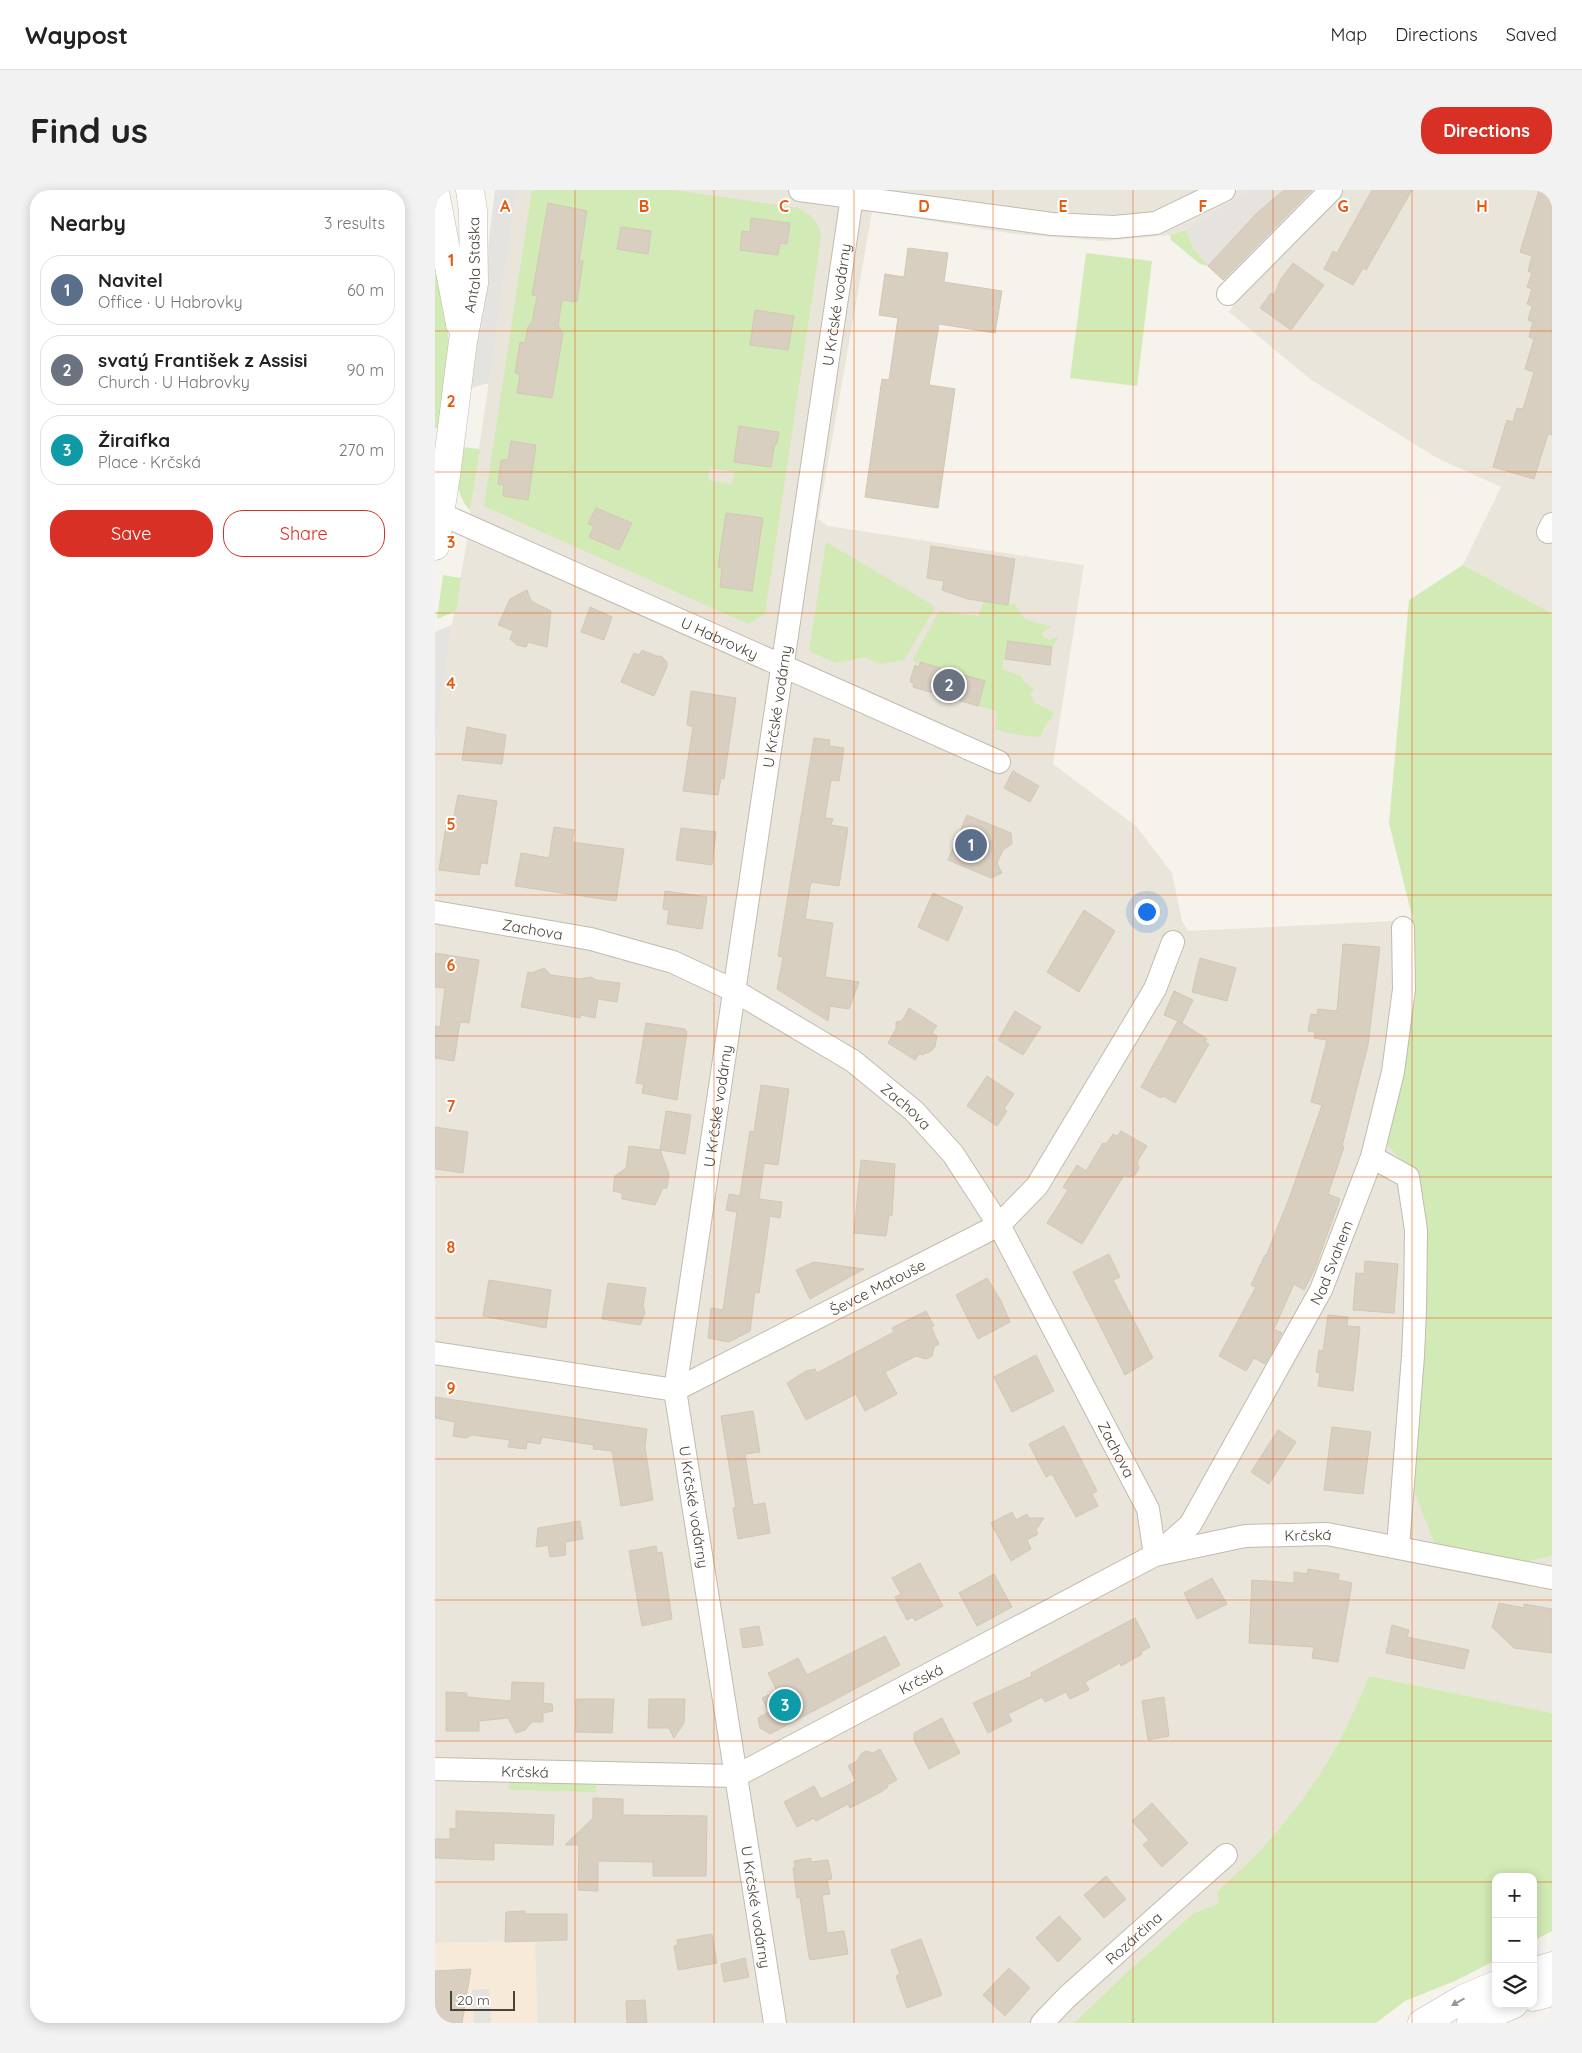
<!DOCTYPE html>
<meta charset="utf-8">
<style>
:root{--surface:#fff;--page:#f2f2f2;--text:#222;--muted:#767676;--line:#e0e0e0;--accent:#d93025}
body{margin:0;font-family:Quicksand,sans-serif;background:var(--page);color:var(--text)}
.controls{position:absolute;right:15px;bottom:15px;display:grid;overflow:hidden;border-radius:10px;box-shadow:0 2px 12px #0003}
.controls button{width:45px;height:45px;display:grid;place-items:center;padding:0;border:0;border-bottom:1px solid var(--line);background:var(--surface);color:var(--text);font:25px sans-serif}
.scale{position:absolute;left:15px;bottom:12px;width:65px;box-sizing:border-box;padding-left:5px;border:2px solid #4b4439;border-top:0;font-size:14px;line-height:18px;white-space:nowrap;color:#4b4439;-webkit-text-stroke:4px #fff;paint-order:stroke}
.you{position:absolute;left:711px;top:721px;width:18px;height:18px;margin:-12px;border:4px solid #fff;border-radius:50%;background:#1a73e8;box-shadow:0 0 0 8px #1a73e833}
.badge{display:grid;place-items:center;width:32px;height:32px;border-radius:50%;background:var(--accent);color:#fff;font-size:16px;font-weight:700}
.pin{position:absolute;translate:-50% -50%;border:2px solid #fff;box-shadow:0 1px 5px #0006}
.list{margin:0;padding:0;list-style:none}
h2{display:flex;justify-content:space-between;align-items:center;height:65px;margin:0;padding:0 20px;font-size:21px}
h2 small{font-size:16px;font-weight:400;color:var(--muted)}
.list li{display:grid;grid-template-columns:32px 1fr auto;gap:15px;align-items:center;box-sizing:border-box;height:70px;margin:0 10px 10px;padding:0 10px;border:1px solid var(--line);border-radius:20px}
.list b{display:block;font-size:19px;white-space:nowrap}
.list p{margin:0;font-size:16px;white-space:nowrap;color:var(--muted)}
.list em{font-size:16px;font-style:normal;color:var(--muted)}
.actions{display:flex;gap:10px;padding:15px 20px}
.actions a{flex:1;padding:11px 0;border:1px solid var(--accent);border-radius:20px;text-align:center;font-size:18px;color:var(--accent)}
.actions .main{background:var(--accent);color:#fff}
.icon{flex:none;width:28px;height:28px;fill:none;stroke:currentColor;stroke-width:2;stroke-linecap:round;stroke-linejoin:round}
.map{position:relative;flex:none;width:1117px;height:1833px;overflow:hidden;border-radius:20px}
header{display:flex;align-items:center;gap:30px;box-sizing:border-box;height:70px;padding:0 25px;background:var(--surface);border-bottom:1px solid var(--line)}
header strong{font-size:24px}
nav{display:flex;gap:28px;margin-inline-start:auto;font-size:18px}
.intro{display:flex;align-items:center;justify-content:space-between;box-sizing:border-box;height:120px;padding:0 30px}
h1{margin:0;font-size:35px}
.button{padding:12px 22px;border-radius:20px;background:var(--accent);color:#fff;font-size:18px;font-weight:700}
main{display:flex;gap:30px;padding:0 30px}
aside{flex:1;background:var(--surface);border-radius:20px;box-shadow:0 2px 12px #0003}
.map>svg:first-child{display:block}
.residential{fill:#eae5da}
.commercial{fill:#f7ead8}
.industrial{fill:#e6e2dd}
.green{fill:#d2eab5;fill-rule:evenodd}
.parking{fill:#e5e3e0}
.building{fill:#d8cfc1;stroke:#d3c7b4}
.lines{fill:none;stroke-linecap:round;stroke-linejoin:round}
.minor-casing{stroke:#c2bbae;stroke-width:24}
.tertiary-casing{stroke:#c2bbae;stroke-width:29}
.minor{stroke:#fff;stroke-width:22}
.tertiary{stroke:#fff;stroke-width:28}
.oneway{fill:#9c9892}
.grid{fill:none;stroke:#e8590c;stroke-width:1;stroke-opacity:0.55}
.labels{text-anchor:middle;dominant-baseline:central;stroke-width:4;stroke-linejoin:round;paint-order:stroke}
.street-label{font-size:15px;fill:#4b4439;stroke:#fff}
.grid-label{font-size:16px;text-anchor:middle;font-weight:bold;fill:#e8590c;stroke:#fff;stroke-width:4;stroke-linejoin:round;paint-order:stroke}
</style>
<header>
<strong>Waypost</strong>
<nav><a>Map</a><a>Directions</a><a>Saved</a></nav>
</header>
<div class="intro"><h1>Find us</h1><a class="button">Directions</a></div>
<main>
<aside>
<h2>Nearby<small>3 results</small></h2>
<ul class="list">
<li><span class="badge" style="background:#5c6f8a">1</span><div><b>Navitel</b><p>Office · U Habrovky</p></div><em>60 m</em></li>
<li><span class="badge" style="background:#6b7280">2</span><div><b>svatý František z Assisi</b><p>Church · U Habrovky</p></div><em>90 m</em></li>
<li><span class="badge" style="background:#0f9aa8">3</span><div><b>Žiraifka</b><p>Place · Krčská</p></div><em>270 m</em></li>
</ul>
<div class="actions"><a class="main">Save</a><a>Share</a></div>
</aside>
<div class="map">
<svg width="1117" height="1833" viewBox="0 0 1117 1833">
<rect width="100%" height="100%" fill="#f6f3ec"/>
<g class="residential">
<polygon points="82,0 813,0 751,40 735,45 668,51 581,44 437,22 383,329 393,336 649,375 618,574 701,636 737,683 747,731 753,741 978,730 984,990 1080,1374 1117,1366 1117,1523 934,1486 918,1525 880,1594 856,1626 810,1677 784,1713 759,1723 693,1781 639,1833 103,1833 99,1751 0,1753 0,556 17,435 33,345 35,320"/>
<polygon points="907,0 1117,0 1117,425 1115,422 1028,375 1066,297 1002,268 875,189 794,122 805,106"/>
</g>
<polygon class="commercial" points="100,1751 103,1833 0,1833 0,1753"/>
<polygon class="industrial" points="813,0 907,0 805,106 773,76 758,57 751,40"/>
<g class="green">
<path d="M97 0H240L363 18C377 25 385 32 386 48L330 424 313 434 49 316ZM113 14 152 21 147 51 139 70 148 72 142 113 97 106 100 83 103 84 106 62H104ZM317 28 355 33 352 54 345 53 343 65 305 60 307 41 315 42ZM186 37 216 41 213 63 182 59ZM100 118 125 121 124 134 98 130ZM320 120 358 126 353 160 315 155ZM94 136 118 200V204L114 208 86 203V184L80 183 81 173H87L89 164 83 163 84 153H90ZM304 236 341 241V243L302 252ZM76 251 101 255 93 310 68 306 69 295 64 294 66 270H73ZM275 278 299 282 297 294 273 290ZM161 318 197 333 184 360 154 347 159 336 153 334ZM291 323 328 328 317 401 285 397 287 378 283 377Z"/>
<polygon points="751,40 758,57 773,76 765,74 736,50 735,45"/>
<polygon points="651,63 717,71 702,196 635,188"/>
<path d="M0 84H1C7 111 15 137 14 165 13 189 9 214 6 239L0 238Z"/>
<path d="M28 257 45 259 35 320C17 302 24 279 28 257Z"/>
<polygon points="391,352 498,415 499,420 469,470 444,474 430,467 401,473 374,461"/>
<polygon points="1028,375 1115,422 1117,425 1117,1366 1080,1374 1001,1357 979,1301 986,1167 984,990 950,952 979,798 978,730 954,633 974,410"/>
<polygon points="8,385 26,388 21,421 2,429"/>
<path d="M549 411 571 415 572 413 580 414C588 432 598 432 616 436L607 444 609 448 615 450 622 447 623 449 617 457 573 451 567 479 588 487V491L599 499 595 503 600 513 617 521 619 524 609 538 606 547C590 546 575 544 560 539L562 521 543 516 485 472 481 473 478 469 504 421 543 426Z"/>
<path d="M934 1486 1117 1523V1741L1098 1751V1687H1061V1770L1020 1791 970 1811 941 1833H639L693 1781 759 1723 784 1713 782 1702C855 1636 897 1578 934 1486Z"/>
<polygon points="74,1589 161,1592 161,1602 74,1600"/>
</g>
<g class="parking">
<polygon points="60,0 82,0 54,193 36,198"/>
<polygon points="17,435 0,556 0,442"/>
<polygon points="54,1799 56,1833 39,1833 37,1800"/>
</g>
<g class="building">
<polygon points="849,0 877,0 788,90 773,76 822,23"/>
<polygon points="937,0 977,0 931,80 928,78 918,95 889,79 898,61 902,63"/>
<polygon points="1104,0 1117,0 1117,245 1113,244 1099,289 1058,277 1072,230 1078,232 1082,218 1088,219 1099,182 1090,179 1099,149 1094,147 1098,132 1093,130 1097,116 1092,114 1097,99 1092,97 1097,83 1093,81 1097,66 1085,62"/>
<polygon points="113,13 152,21 144,71 148,71 142,112 127,110 123,136 128,143 117,208 82,203 85,184 80,183 85,152 90,153 93,137 97,132 102,106 97,105"/>
<polygon points="316,28 355,33 352,54 345,53 343,65 305,60 307,41 315,42"/>
<polygon points="186,37 216,41 213,64 182,59"/>
<polygon points="473,58 513,63 509,92 567,101 560,143 504,134 494,195 520,199 503,318 430,307 447,189 454,190 463,128 444,125 450,84 469,87"/>
<polygon points="858,73 889,95 856,140 825,118 836,103 839,105 846,89"/>
<polygon points="320,120 359,126 353,160 315,155"/>
<polygon points="304,236 344,242 342,253 339,257 336,277 299,272"/>
<polygon points="76,251 101,255 93,310 68,306 69,295 63,294 66,270 73,270"/>
<polygon points="161,318 197,333 184,360 154,347 159,336 153,334"/>
<polygon points="291,323 328,328 317,401 285,397 287,378 283,377"/>
<polygon points="496,356 580,369 573,415 533,409 507,400 509,391 492,388"/>
<polygon points="92,400 96,411 116,421 112,457 93,452 91,457 82,455 75,449 78,441 63,435 75,409"/>
<polygon points="155,417 177,427 169,450 146,442"/>
<polygon points="573,451 617,457 615,475 570,469"/>
<polygon points="207,460 221,466 226,466 232,472 232,477 219,506 186,492 199,463 204,465"/>
<polygon points="485,472 550,491 543,516 478,497 479,493 475,492 477,484 480,475 484,477"/>
<polygon points="256,501 301,508 289,589 286,588 283,605 248,601 258,537 252,535"/>
<polygon points="32,537 71,545 67,574 27,570"/>
<polygon points="379,548 395,550 394,556 409,558 404,591 396,590 390,628 398,629 396,635 413,638 404,696 376,692 370,729 398,733 390,787 424,792 414,819 395,816 393,831 342,799 348,767 343,766"/>
<polygon points="578,581 604,596 595,612 569,598"/>
<polygon points="23,605 62,611 52,674 46,673 44,685 4,680 12,630 18,631"/>
<polygon points="532,625 576,643 577,654 568,660 562,673 567,683 556,688 513,670"/>
<polygon points="119,637 139,640 137,652 189,659 181,711 80,696 86,663 114,668"/>
<polygon points="246,638 281,642 277,675 241,670"/>
<polygon points="230,701 272,707 267,739 232,734 234,720 228,719"/>
<polygon points="498,703 528,717 513,751 483,737"/>
<polygon points="649,720 680,741 644,802 612,782"/>
<polygon points="908,754 945,757 933,855 907,956 909,957 893,1004 905,1009 879,1081 869,1100 859,1094 839,1139 847,1143 830,1174 819,1168 811,1181 784,1166 821,1097 816,1095 830,1065 831,1066 855,1006 887,915 876,912 892,850 879,848 880,842 873,841 876,824 882,825 883,819 902,821"/>
<polygon points="0,763 44,770 34,833 25,832 19,871 0,868 0,836 5,837 10,798 0,797"/>
<polygon points="765,768 801,778 792,811 757,802"/>
<polygon points="109,778 116,785 145,789 156,787 161,790 185,793 182,812 163,809 160,828 146,825 145,828 86,817 93,782 97,783"/>
<polygon points="739,801 758,810 747,833 745,832 772,849 770,852 774,854 740,913 728,906 726,908 706,897 743,831 729,825"/>
<polygon points="474,818 502,836 497,843 502,846 500,857 496,861 487,865 485,863 480,870 453,853 461,839 461,832 467,831"/>
<polygon points="580,821 606,837 588,865 563,850"/>
<polygon points="211,833 250,839 250,841 252,841 242,910 207,903 209,894 201,893"/>
<polygon points="552,886 579,904 569,919 572,921 562,936 532,916"/>
<polygon points="326,895 354,899 343,975 329,973 324,1009 347,1012 345,1028 335,1026 324,1103 320,1102 315,1141 294,1152 273,1148 276,1118 288,1120 302,1022 291,1020 294,1004 305,1006 315,941 319,942"/>
<polygon points="231,921 256,925 250,964 225,960"/>
<polygon points="0,937 33,942 28,983 0,979"/>
<polygon points="686,941 712,956 702,972 704,978 700,985 693,987 689,985 647,1054 612,1033 633,1000 628,997 642,975 651,981 668,953 671,954 678,944 682,946"/>
<polygon points="194,956 225,960 234,984 232,998 228,998 220,1015 187,1009 187,1003 178,1001 180,986 191,978"/>
<polygon points="426,970 460,974 457,1026 454,1025 451,1046 419,1043"/>
<polygon points="674,1064 685,1087 678,1090 718,1168 690,1185 638,1082"/>
<polygon points="930,1071 963,1074 959,1123 918,1120 921,1083 929,1084"/>
<polygon points="379,1072 429,1079 375,1109 361,1080"/>
<polygon points="552,1088 566,1111 575,1132 543,1149 521,1105"/>
<polygon points="54,1090 116,1100 111,1138 48,1126"/>
<polygon points="173,1093 211,1098 208,1116 210,1123 205,1135 167,1129"/>
<polygon points="491,1121 499,1136 496,1137 504,1154 499,1157 497,1166 491,1169 481,1166 450,1182 462,1204 430,1221 421,1204 371,1230 352,1193 371,1181 380,1179 382,1183 459,1142 457,1138"/>
<polygon points="893,1125 913,1127 912,1136 925,1137 918,1201 883,1196 885,1183 881,1182 884,1160 888,1161"/>
<polygon points="601,1165 619,1201 577,1222 559,1187"/>
<polygon points="0,1207 212,1239 210,1257 218,1310 186,1316 177,1261 158,1259 159,1255 107,1247 105,1254 92,1252 91,1259 73,1257 75,1250 37,1245 31,1248 18,1246 20,1232 0,1228"/>
<polygon points="318,1221 325,1262 310,1264 318,1315 330,1313 335,1343 303,1349 298,1318 301,1318 286,1226"/>
<polygon points="629,1236 662,1301 657,1304 663,1316 641,1327 617,1284 611,1287 594,1254"/>
<polygon points="897,1237 936,1242 928,1304 889,1300"/>
<polygon points="843,1240 861,1252 834,1294 816,1282"/>
<polygon points="577,1322 581,1330 592,1324 594,1328 609,1328 601,1340 603,1344 592,1350 596,1359 576,1371 556,1333"/>
<polygon points="145,1331 148,1349 130,1352 131,1365 115,1367 113,1355 101,1357 103,1338"/>
<polygon points="221,1356 222,1363 227,1362 237,1429 207,1436 194,1361"/>
<polygon points="485,1373 508,1416 480,1431 478,1427 472,1430 460,1407 466,1404 457,1388"/>
<polygon points="873,1379 904,1384 903,1390 917,1393 903,1472 877,1468 879,1457 814,1453 817,1390 859,1393 859,1382 872,1384"/>
<polygon points="559,1384 577,1417 542,1436 524,1403"/>
<polygon points="777,1388 792,1414 762,1429 749,1403"/>
<polygon points="1064,1413 1089,1418 1089,1414 1117,1419 1117,1463 1079,1458 1057,1437"/>
<polygon points="700,1428 715,1457 706,1462 707,1464 686,1476 685,1473 650,1492 654,1500 635,1509 631,1502 610,1512 607,1507 573,1524 577,1531 553,1543 538,1513 597,1486 596,1483"/>
<polygon points="957,1435 974,1440 972,1447 1034,1460 1029,1479 951,1463"/>
<polygon points="324,1436 328,1455 308,1458 305,1439"/>
<polygon points="450,1446 465,1475 335,1544 325,1538 323,1528 334,1522 327,1508 342,1501 333,1483 363,1468 372,1485"/>
<polygon points="77,1492 109,1493 108,1513 117,1514 118,1521 108,1523 108,1532 97,1532 90,1540 81,1543 73,1528 44,1531 44,1541 11,1541 11,1502 32,1503 32,1507 76,1511"/>
<polygon points="729,1507 734,1546 713,1550 707,1511"/>
<polygon points="141,1509 179,1509 177,1543 141,1542"/>
<polygon points="214,1509 250,1509 249,1533 239,1548 234,1538 213,1538"/>
<polygon points="507,1528 525,1563 494,1579 479,1550 479,1543"/>
<polygon points="445,1559 462,1590 452,1595 453,1597 446,1602 415,1618 413,1614 381,1631 379,1628 362,1637 349,1612 379,1596 386,1609 421,1591 413,1576 422,1571 426,1564 431,1561 438,1563"/>
<polygon points="158,1608 188,1609 188,1625 272,1626 271,1686 218,1686 218,1672 163,1671 163,1701 143,1700 144,1655 130,1655 158,1628"/>
<polygon points="717,1613 753,1653 727,1677 708,1655 714,1650 697,1631"/>
<polygon points="21,1621 119,1625 118,1655 59,1653 59,1670 0,1668 0,1649 15,1649 15,1638 21,1639"/>
<polygon points="376,1668 376,1672 393,1670 397,1689 392,1690 395,1704 387,1705 392,1743 409,1741 413,1764 375,1770 374,1767 365,1707 362,1708 358,1678 360,1678 359,1671"/>
<polygon points="671,1686 691,1709 669,1728 649,1705"/>
<polygon points="90,1721 90,1724 132,1724 132,1750 70,1752 71,1722"/>
<polygon points="624,1726 646,1749 623,1772 601,1748"/>
<polygon points="277,1744 282,1773 243,1780 239,1756 243,1755 242,1750"/>
<polygon points="486,1749 507,1805 472,1818 461,1786 465,1784 456,1760"/>
<polygon points="310,1768 314,1787 289,1792 286,1774"/>
<polygon points="574,1778 595,1798 570,1826 548,1805"/>
<polygon points="36,1779 27,1833 0,1833 0,1781"/>
<polygon points="210,1810 212,1833 192,1833 191,1811"/>
</g>
<g class="lines">
<g class="minor-casing">
<g id="minor">
<polyline points="365,0 617,34 679,37 721,33 789,0"/>
<polyline points="793,104 896,0"/>
<path id="s1" d="M6 324 564 572"/>
<polyline points="1113,342 1117,334"/>
<path id="s2" d="M0 722 156 749 238 772 300 801 418 871 479 921 518 964 564 1035 713 1319 720 1365"/>
<polyline points="937,967 973,987 981,1040 980,1121 978,1166 963,1357"/>
<path id="s3" d="M0 1163 240 1200 564 1035 602 996 720 799 738 752"/>
<path id="s4" d="M723 1363 755 1335 886 1100 937 967 958 882 969 799 968 738"/>
<path id="s5" d="M0 1579 301 1586 720 1365 810 1346 892 1344 1117 1388"/>
<path id="s6" d="M340 1833 240 1200 418 0"/>
<path id="s7" d="M607 1833 632 1807 791 1665"/>
</g>
</g>
<g class="tertiary-casing">
<g id="tertiary">
<polyline points="0,2 25,134"/>
<path id="s8" d="M0 356 11 285 28 151 39 93 38 21 35 0"/>
<polyline points="1098,1782 1117,1776"/>
<polyline points="1098,1807 1117,1802"/>
<polyline points="987,1833 1028,1809 1061,1795"/>
<polyline points="1036,1833 1079,1814"/>
</g>
</g>
<use href="#minor" class="minor"/>
<use href="#tertiary" class="tertiary"/>
</g>
<defs><path id="oneway-solid" d="M-6-.8H1V-3.2L6.5 0L1 3.2V.8H-6Z" transform="scale(1.25)"/></defs>
<use class="oneway" href="#oneway-solid" transform="translate(1023 1812) rotate(151)"/>
<path class="grid" d="M140 0V1833M279 0V1833M419 0V1833M558 0V1833M698 0V1833M838 0V1833M977 0V1833M0 141H1117M0 282H1117M0 423H1117M0 564H1117M0 705H1117M0 846H1117M0 987H1117M0 1128H1117M0 1269H1117M0 1410H1117M0 1551H1117M0 1692H1061M1098 1692H1117"/>
<g class="labels">
<g class="street-label">
<text stroke="none"><textPath href="#s8" startOffset="284">Antala Staška</textPath></text>
<text stroke="none"><textPath href="#s6" startOffset="1738">U Krčské vodárny</textPath></text>
<text stroke="none"><textPath href="#s1" startOffset="305">U Habrovky</textPath></text>
<text stroke="none"><textPath href="#s6" startOffset="1332">U Krčské vodárny</textPath></text>
<text stroke="none"><textPath href="#s2" startOffset="99">Zachova</textPath></text>
<text stroke="none"><textPath href="#s6" startOffset="928">U Krčské vodárny</textPath></text>
<text stroke="none"><textPath href="#s2" startOffset="519">Zachova</textPath></text>
<text stroke="none"><textPath href="#s4" startOffset="341">Nad Svahem</textPath></text>
<text stroke="none"><textPath href="#s3" startOffset="470">Ševce Matouše</textPath></text>
<text stroke="none"><textPath href="#s2" startOffset="924">Zachova</textPath></text>
<text transform="translate(259 1317) rotate(81)">U Krčské vodárny</text>
<text stroke="none"><textPath href="#s5" startOffset="930">Krčská</textPath></text>
<text stroke="none"><textPath href="#s5" startOffset="510">Krčská</textPath></text>
<text stroke="none"><textPath href="#s5" startOffset="90">Krčská</textPath></text>
<text transform="translate(321 1717) rotate(81)">U Krčské vodárny</text>
<text stroke="none"><textPath href="#s7" startOffset="125">Rozárčina</textPath></text>
</g>
</g>
<g class="grid-label">
<text x="70" y="22">A</text>
<text x="209" y="22">B</text>
<text x="349" y="22">C</text>
<text x="489" y="22">D</text>
<text x="628" y="22">E</text>
<text x="768" y="22">F</text>
<text x="908" y="22">G</text>
<text x="1047" y="22">H</text>
<text x="16" y="76">1</text>
<text x="16" y="217">2</text>
<text x="16" y="358">3</text>
<text x="16" y="499">4</text>
<text x="16" y="640">5</text>
<text x="16" y="781">6</text>
<text x="16" y="922">7</text>
<text x="16" y="1063">8</text>
<text x="16" y="1204">9</text>
</g>
</svg>
<div class="controls">
<button>+</button>
<button>−</button>
<button><svg class="icon" aria-label="layers" viewBox="0 0 24 24"><path d="M12 4l9 5-9 5-9-5zM3 14l9 5 9-5"/></svg></button>
</div>
<div class="scale">20 m</div>
<div class="you"></div>
<div class="pin badge" style="left:536px;top:655px;background:#5c6f8a">1</div>
<div class="pin badge" style="left:514px;top:495px;background:#6b7280">2</div>
<div class="pin badge" style="left:350px;top:1515px;background:#0f9aa8">3</div>
</div>
</main>
